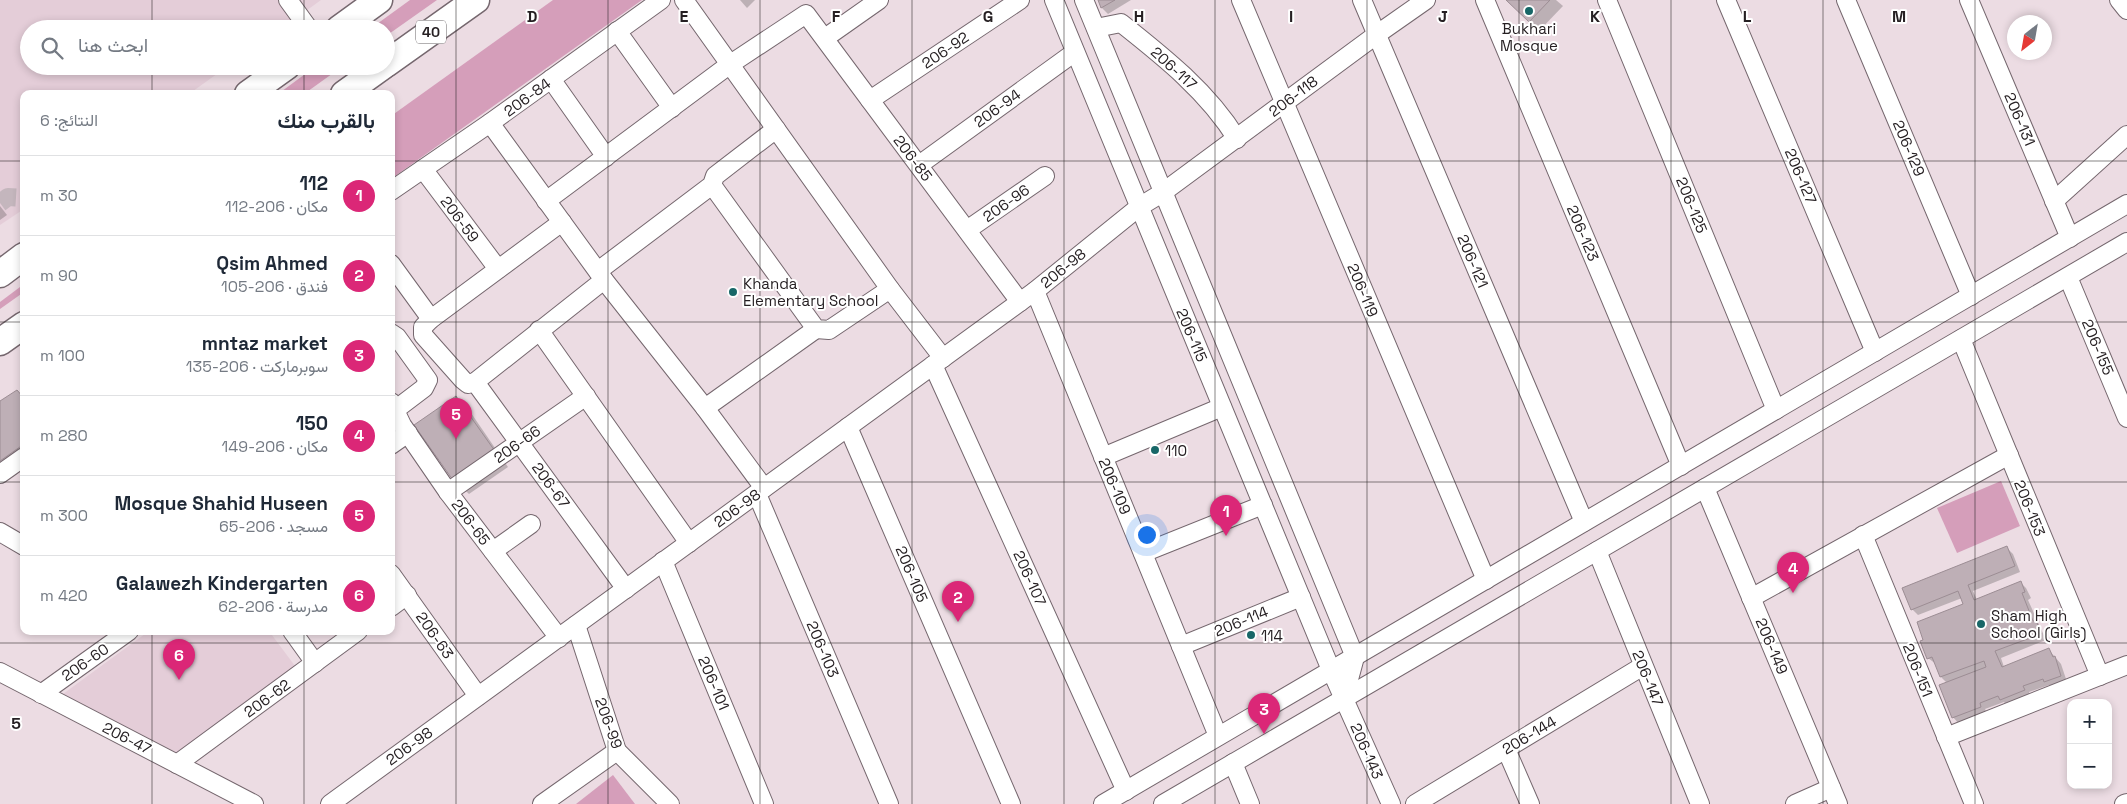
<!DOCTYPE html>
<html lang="ar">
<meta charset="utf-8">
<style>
:root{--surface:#fff;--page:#f6f6f7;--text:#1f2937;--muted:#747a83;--line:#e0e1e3;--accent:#db2777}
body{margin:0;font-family:"Space Grotesk",Vazirmatn,sans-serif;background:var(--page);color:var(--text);direction:rtl}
.controls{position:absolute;right:15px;bottom:15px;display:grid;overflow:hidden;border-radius:10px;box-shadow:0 2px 8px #0003}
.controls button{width:45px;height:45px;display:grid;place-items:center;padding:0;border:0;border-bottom:1px solid var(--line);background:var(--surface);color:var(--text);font:25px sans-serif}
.compass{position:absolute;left:2007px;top:15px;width:45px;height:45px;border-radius:50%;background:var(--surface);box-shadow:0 2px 8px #0003;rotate:211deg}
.you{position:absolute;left:1146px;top:534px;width:18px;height:18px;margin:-12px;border:4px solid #fff;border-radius:50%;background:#1a73e8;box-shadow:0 0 0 8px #1a73e833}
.badge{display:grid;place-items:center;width:32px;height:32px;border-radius:50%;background:var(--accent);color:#fff;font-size:16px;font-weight:700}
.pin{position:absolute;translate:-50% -41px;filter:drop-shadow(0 1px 2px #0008)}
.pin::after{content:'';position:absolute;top:26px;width:18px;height:15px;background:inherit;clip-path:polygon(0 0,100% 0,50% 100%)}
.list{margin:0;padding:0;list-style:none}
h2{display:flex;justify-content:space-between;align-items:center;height:65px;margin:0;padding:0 20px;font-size:21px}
h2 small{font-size:16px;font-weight:400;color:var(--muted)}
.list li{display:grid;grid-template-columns:32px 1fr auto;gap:15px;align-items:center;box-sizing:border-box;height:80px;padding:0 20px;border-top:1px solid var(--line)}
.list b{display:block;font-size:19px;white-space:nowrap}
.list p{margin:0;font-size:16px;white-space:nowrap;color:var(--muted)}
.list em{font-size:16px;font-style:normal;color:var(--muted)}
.icon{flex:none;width:28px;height:28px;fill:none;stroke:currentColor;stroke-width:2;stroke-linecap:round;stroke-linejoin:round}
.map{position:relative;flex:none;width:2127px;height:804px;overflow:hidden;direction:ltr}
.search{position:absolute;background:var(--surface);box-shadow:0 2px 8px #0003;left:20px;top:20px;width:375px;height:55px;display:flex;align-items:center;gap:12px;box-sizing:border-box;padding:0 18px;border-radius:28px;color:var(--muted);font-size:19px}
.panel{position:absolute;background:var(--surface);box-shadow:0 2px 8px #0003;left:20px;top:90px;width:375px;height:545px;border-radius:10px;direction:rtl}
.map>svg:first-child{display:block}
.built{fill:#e4cdd8}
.green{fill:#d59eba}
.shadow{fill:#0003}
.building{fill:#beafb6;stroke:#9c8d94}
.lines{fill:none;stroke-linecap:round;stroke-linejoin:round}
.minor-tunnel{stroke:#c4b6bd;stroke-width:18;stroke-dasharray:18 9;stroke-linecap:butt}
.minor-casing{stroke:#75676e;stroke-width:20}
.highway-casing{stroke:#75676e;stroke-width:29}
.minor{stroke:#fff;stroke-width:18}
.highway{stroke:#fff;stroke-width:26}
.grid{fill:none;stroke:#262023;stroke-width:1;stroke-opacity:0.55}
.poi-dot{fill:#186768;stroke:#fff;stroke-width:2}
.labels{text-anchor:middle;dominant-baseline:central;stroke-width:4;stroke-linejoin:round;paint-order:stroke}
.shield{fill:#fff;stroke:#676365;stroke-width:1}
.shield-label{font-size:14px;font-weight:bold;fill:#262023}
.poi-label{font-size:15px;fill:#262023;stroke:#fff;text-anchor:start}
.street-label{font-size:15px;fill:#262023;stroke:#fff}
.grid-label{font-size:16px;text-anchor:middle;font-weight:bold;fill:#262023;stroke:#fff;stroke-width:4;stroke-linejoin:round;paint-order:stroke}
</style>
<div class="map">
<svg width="2127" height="804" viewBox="0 0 2127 804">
<rect width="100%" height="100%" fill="#ecdce3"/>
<g class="built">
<polygon points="0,0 321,0 281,29 29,29 29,66 228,66 189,94 24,94 24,209 0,225"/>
<polygon points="149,631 269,631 295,666 181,755 63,694"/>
</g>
<g class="green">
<polygon points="410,0 437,0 386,36 386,29 370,29"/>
<polygon points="553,0 642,0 391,179 391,116"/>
<polygon points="316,66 343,66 304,94 278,94"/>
<polygon points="24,284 24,292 0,309 0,302"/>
<polygon points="2001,481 2020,526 1957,553 1937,508"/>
<polygon points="613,775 635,804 576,804"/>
</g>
<g class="shadow">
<polygon points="740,0 755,0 747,8"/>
<polygon points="1099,0 1131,0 1108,14 1102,8"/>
<polygon points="1508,0 1556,0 1563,6 1539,31"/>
<polygon points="0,206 7,215 0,220"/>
<polygon points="456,397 469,410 508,467 469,494 456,482"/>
<polygon points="24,398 24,466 0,483 0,403"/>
<polygon points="2007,548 2013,554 2020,572 1973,591 1977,600 2020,582 2026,588 2031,598 2028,600 2046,640 2001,658 2004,667 2049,650 2061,664 2067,682 2052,687 2049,685 2029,692 2030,697 2007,706 2004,702 1985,709 1987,713 1959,724 1953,717 1947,683 1941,677 1936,664 1928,658 1964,605 1962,598 1918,615 1912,609"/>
</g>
<g class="building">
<polygon points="1098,0 1115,0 1101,8"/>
<polygon points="1506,0 1550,0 1529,22"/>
<polygon points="17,390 24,398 24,444 0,461 0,401"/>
<polygon points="456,396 497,454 455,483 414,425"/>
<polygon points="2007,546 2015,566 1968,585 1974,600 2021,581 2025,592 2022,593 2033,621 2036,620 2041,634 1995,651 2002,667 2049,648 2053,657 2055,656 2061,676 2044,682 2043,679 2023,686 2025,690 2000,700 1998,696 1980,703 1981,707 1952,718 1939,685 1986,667 1984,661 1940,677 1932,657 1927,659 1920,641 1923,640 1917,622 1963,604 1958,591 1911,610 1902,588"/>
</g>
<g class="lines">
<polyline class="minor-tunnel" points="0,203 8,197 24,198"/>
<g class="minor-casing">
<g id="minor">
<polyline points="288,0 309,29"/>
<polyline points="684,0 890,289 943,358"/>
<polyline points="1054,0 1331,670 1391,804"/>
<polyline points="1084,0 1355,657 1344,698"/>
<polyline points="1241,0 1486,580"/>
<polyline points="1362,0 1584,522"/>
<polyline points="1485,0 1681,466"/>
<polyline points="1607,0 1776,410"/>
<polyline points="1726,0 1875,352"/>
<polyline points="1846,0 1971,296"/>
<polyline points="1969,0 2070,238"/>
<polyline points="2119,0 2127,10"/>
<path d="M1096 28 1121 23C1164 57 1208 92 1237 139"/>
<polyline points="617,31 672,108"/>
<polyline points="825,38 879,0"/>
<polyline points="551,79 606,157"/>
<polyline points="870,100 1020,0"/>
<polyline points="490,123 604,280 705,408 764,488"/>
<polyline points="919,165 1075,52"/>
<polyline points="423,169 498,269"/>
<polyline points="712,185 816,329 829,330 890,289"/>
<polyline points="391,191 490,123 661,0"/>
<polyline points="546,201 729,65 806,14 1020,302"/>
<polyline points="2054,201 2127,135"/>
<polyline points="562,222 431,319 423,327 423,335 463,380 468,384 475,382 604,280"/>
<polyline points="967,230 1045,176"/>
<polyline points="391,264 431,319"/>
<polyline points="598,271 712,185 715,176 776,129"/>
<polyline points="2068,277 2127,418"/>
<polyline points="1035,291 1218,736"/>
<polyline points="539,330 689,543"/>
<polyline points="391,333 397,337 428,380 424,388 395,410"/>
<polyline points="1961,339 2100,676"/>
<polyline points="933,365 1126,791"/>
<polyline points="475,382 626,589"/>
<polyline points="391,402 402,425 448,492 559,638"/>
<polyline points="705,408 816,329"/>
<polyline points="848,427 1011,804"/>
<polyline points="391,445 408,433"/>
<polyline points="1103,457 1222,407"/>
<polyline points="0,474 24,457"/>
<polyline points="1705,488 1838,804"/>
<polyline points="448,492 586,396"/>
<polyline points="757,494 889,804"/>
<polyline points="0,532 24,546"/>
<polyline points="1863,535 1974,804"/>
<polyline points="493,551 531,524"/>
<polyline points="1597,551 1700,804"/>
<polyline points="1143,553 1263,505"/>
<polyline points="663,561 764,804"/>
<polyline points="391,574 478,696"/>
<polyline points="1751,598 2009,455"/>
<polyline points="391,607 407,595"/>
<polyline points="576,625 617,751 670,804"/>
<polyline points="292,631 315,663"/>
<polyline points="1181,646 1301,597"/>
<polyline points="0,672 254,804"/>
<polyline points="41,694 129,631"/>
<polyline points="1946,737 2127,665"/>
<polyline points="1506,749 1530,804"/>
<polyline points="1233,763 1250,804"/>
<polyline points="177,764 358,631"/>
<polyline points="330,804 1035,291 1139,207 1162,193 1376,35 1426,0"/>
<polyline points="542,804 617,751"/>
<polyline points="1103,804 2127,204"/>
<polyline points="1163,804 2127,242"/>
<polyline points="1415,804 1643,666"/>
<polyline points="1795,804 1831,788"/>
<polyline points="2124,804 2127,803"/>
</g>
</g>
<g class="highway-casing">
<g id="highway">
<polyline points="339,29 379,0"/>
<polyline points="386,64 476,0"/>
<polyline points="248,94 287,66"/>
<polyline points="344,94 383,66"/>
<polyline points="0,274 24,256"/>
<polyline points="0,342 24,325"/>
</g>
</g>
<use href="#minor" class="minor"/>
<use href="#highway" class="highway"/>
</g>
<path class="grid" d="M152 0V29M304 0V29M456 0V804M608 0V804M760 0V804M912 0V804M1064 0V804M1215 0V804M1367 0V804M1519 0V804M1671 0V804M1823 0V804M1975 0V804M152 66V94M304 66V94M0 161H24M391 161H2127M0 322H24M391 322H2127M0 482H24M391 482H2127M152 631V804M304 631V804M0 643H2127"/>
<g class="poi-dot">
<circle cx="1529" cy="11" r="5"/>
<circle cx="733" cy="292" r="5"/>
<circle cx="1155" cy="450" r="5"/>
<circle cx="1981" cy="624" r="5"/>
<circle cx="1251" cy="635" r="5"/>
</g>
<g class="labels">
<rect class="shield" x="416" y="20.5" width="30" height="23" rx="4"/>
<g class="shield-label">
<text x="431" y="32">40</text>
</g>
<g class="poi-label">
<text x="1529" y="28" text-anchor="middle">Bukhari<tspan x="1529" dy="17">Mosque</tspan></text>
<text x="743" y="283">Khanda<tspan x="743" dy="17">Elementary School</tspan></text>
<text x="1165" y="450">110</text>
<text x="1991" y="615">Sham High<tspan x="1991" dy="17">School (Girls)</tspan></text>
<text x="1261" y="635">114</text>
</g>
<g class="street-label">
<text transform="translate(945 50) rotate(-34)">206-92</text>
<text transform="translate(1174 68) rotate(42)">206-117</text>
<text transform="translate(1293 96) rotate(-37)">206-118</text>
<text transform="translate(527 97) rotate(-36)">206-84</text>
<text transform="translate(997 108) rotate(-36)">206-94</text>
<text transform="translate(2020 119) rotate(67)">206-131</text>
<text transform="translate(1909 148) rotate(67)">206-129</text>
<text transform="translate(913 158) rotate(53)">206-85</text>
<text transform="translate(1801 176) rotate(67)">206-127</text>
<text transform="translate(1006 203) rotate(-35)">206-96</text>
<text transform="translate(1692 205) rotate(68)">206-125</text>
<text transform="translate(460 219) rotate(53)">206-59</text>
<text transform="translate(1583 233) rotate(67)">206-123</text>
<text transform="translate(1473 261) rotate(67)">206-121</text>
<text transform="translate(1063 268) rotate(-39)">206-98</text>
<text transform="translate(1363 290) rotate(67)">206-119</text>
<text transform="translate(1192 335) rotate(67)">206-115</text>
<text transform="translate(2098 347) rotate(67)">206-155</text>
<text transform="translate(517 444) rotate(-35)">206-66</text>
<text transform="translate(551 485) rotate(54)">206-67</text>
<text transform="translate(1115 486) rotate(67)">206-109</text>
<text transform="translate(737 508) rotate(-36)">206-98</text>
<text transform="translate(2030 508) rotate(68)">206-153</text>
<text transform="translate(471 522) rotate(53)">206-65</text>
<text transform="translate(912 574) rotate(67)">206-105</text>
<text transform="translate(1030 578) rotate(66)">206-107</text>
<text transform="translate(1241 621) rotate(-22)">206-114</text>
<text transform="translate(435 635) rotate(55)">206-63</text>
<text transform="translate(1772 646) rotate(67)">206-149</text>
<text transform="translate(823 649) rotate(67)">206-103</text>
<text transform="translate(85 662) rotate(-35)">206-60</text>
<text transform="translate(1918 670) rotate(68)">206-151</text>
<text transform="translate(1648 678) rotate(68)">206-147</text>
<text transform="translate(714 683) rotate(67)">206-101</text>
<text transform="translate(267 698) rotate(-36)">206-62</text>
<text transform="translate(609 723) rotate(70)">206-99</text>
<text transform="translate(1529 735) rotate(-31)">206-144</text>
<text transform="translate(127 738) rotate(27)">206-47</text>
<text transform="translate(409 746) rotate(-36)">206-98</text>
<text transform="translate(1367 751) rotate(66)">206-143</text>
</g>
</g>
<g class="grid-label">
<text x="532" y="22">D</text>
<text x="684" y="22">E</text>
<text x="836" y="22">F</text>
<text x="988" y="22">G</text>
<text x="1139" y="22">H</text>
<text x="1291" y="22">I</text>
<text x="1443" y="22">J</text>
<text x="1595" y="22">K</text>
<text x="1747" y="22">L</text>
<text x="1899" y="22">M</text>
<text x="16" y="729">5</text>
</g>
</svg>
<div class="controls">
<button>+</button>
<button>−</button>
</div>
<svg class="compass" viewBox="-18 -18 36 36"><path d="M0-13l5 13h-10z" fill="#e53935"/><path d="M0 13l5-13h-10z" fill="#747a83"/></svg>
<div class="you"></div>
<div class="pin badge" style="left:1226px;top:536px">1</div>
<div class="pin badge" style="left:958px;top:622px">2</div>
<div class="pin badge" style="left:1264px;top:734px">3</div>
<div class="pin badge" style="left:1793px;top:593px">4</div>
<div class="pin badge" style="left:456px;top:439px">5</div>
<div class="pin badge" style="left:179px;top:680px">6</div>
<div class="search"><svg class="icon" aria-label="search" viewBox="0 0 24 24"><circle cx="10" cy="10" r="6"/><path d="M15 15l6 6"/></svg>ابحث هنا</div>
<section class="panel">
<h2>بالقرب منك<small>النتائج: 6</small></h2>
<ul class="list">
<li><span class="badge">1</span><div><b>112</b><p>مكان · 206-112</p></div><em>30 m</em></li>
<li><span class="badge">2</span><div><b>Qsim Ahmed</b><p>فندق · 206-105</p></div><em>90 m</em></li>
<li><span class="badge">3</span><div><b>mntaz market</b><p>سوبرماركت · 206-135</p></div><em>100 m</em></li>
<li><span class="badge">4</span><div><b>150</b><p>مكان · 206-149</p></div><em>280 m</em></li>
<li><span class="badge">5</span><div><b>Mosque Shahid Huseen</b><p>مسجد · 206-65</p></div><em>300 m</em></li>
<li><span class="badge">6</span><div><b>Galawezh Kindergarten</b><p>مدرسة · 206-62</p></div><em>420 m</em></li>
</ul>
</section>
</div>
